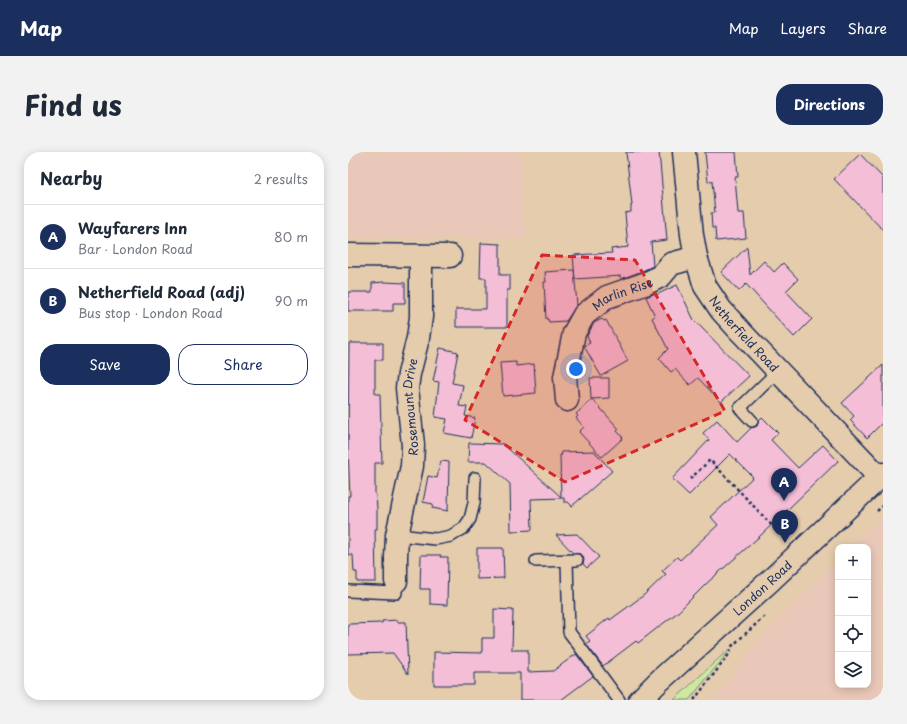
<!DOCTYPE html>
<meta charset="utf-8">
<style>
:root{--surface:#fff;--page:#f2f2f3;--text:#1f2937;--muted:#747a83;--line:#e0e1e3;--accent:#1b2f5e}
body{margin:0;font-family:"Playpen Sans",sans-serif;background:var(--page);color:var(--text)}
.controls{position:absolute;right:12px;bottom:12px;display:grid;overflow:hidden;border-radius:8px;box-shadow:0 2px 10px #0003}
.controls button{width:36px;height:36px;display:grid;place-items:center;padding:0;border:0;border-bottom:1px solid var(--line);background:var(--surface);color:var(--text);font:20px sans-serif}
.you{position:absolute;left:228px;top:217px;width:14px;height:14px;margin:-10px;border:3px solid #fff;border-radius:50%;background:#1a73e8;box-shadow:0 0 0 6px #1a73e833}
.badge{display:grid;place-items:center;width:26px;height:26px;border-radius:50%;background:var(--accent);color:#fff;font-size:13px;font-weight:700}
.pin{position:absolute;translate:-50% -33px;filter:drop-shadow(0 1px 2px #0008)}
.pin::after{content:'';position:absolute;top:21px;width:14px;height:12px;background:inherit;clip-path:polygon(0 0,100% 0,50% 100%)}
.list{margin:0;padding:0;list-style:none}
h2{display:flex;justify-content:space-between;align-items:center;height:52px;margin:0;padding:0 16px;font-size:17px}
h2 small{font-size:13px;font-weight:400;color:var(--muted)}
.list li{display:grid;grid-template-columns:26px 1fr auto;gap:12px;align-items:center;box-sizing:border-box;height:64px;padding:0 16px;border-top:1px solid var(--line)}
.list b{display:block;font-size:15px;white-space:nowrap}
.list p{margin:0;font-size:13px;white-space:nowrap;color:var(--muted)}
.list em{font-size:13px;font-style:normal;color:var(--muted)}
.actions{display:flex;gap:8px;padding:12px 16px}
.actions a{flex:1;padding:9px 0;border:1px solid var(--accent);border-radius:16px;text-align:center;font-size:14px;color:var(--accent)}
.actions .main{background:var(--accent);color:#fff}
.icon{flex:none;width:22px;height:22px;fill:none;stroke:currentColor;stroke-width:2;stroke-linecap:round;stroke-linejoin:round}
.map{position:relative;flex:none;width:535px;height:548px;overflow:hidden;border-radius:16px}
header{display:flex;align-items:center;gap:24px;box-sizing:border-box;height:56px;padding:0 20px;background:var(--accent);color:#fff}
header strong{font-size:19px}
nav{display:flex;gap:22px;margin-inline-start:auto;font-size:14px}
.intro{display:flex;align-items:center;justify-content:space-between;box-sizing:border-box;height:96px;padding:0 24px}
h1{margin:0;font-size:28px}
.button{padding:10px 18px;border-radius:16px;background:var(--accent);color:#fff;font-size:14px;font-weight:700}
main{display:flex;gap:24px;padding:0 24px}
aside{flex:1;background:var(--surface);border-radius:16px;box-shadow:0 2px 10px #0003}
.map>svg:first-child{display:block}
.built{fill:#eac8b9}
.green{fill:#cee99f;stroke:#748c7e}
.building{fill:#f4bed6;stroke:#1b2f5e}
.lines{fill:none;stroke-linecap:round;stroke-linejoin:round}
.service-casing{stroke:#1b2f5e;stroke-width:14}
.minor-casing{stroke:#1b2f5e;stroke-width:25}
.primary-casing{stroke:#1b2f5e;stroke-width:25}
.path{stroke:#1b2f5e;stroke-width:2.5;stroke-dasharray:3 3;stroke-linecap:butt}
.service{stroke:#e5ccad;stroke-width:11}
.minor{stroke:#e5ccad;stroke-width:22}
.primary{stroke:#e5ccad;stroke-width:22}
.marked{fill:#d62828;fill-opacity:0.2;stroke:#d62828;stroke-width:3;stroke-dasharray:8 5;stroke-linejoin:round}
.labels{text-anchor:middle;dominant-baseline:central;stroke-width:3;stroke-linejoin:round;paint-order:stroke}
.street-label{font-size:12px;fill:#1b2f5e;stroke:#e5ccad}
</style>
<header>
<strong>Map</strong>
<nav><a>Map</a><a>Layers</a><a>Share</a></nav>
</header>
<div class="intro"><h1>Find us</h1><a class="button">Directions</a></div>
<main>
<aside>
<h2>Nearby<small>2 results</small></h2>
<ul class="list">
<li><span class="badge">A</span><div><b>Wayfarers Inn</b><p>Bar · London Road</p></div><em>80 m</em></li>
<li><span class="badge">B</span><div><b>Netherfield Road (adj)</b><p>Bus stop · London Road</p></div><em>90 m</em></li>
</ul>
<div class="actions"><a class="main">Save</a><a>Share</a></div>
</aside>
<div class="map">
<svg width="535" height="548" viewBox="0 0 535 548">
<rect width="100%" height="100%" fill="#e5ccad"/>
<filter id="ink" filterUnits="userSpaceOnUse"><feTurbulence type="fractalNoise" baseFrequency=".025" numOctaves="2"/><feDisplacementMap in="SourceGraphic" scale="8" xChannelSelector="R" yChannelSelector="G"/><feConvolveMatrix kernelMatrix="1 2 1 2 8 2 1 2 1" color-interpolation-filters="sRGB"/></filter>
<g filter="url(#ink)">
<g class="built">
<polygon points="0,0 172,0 177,86 0,85"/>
<polygon points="535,363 535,548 366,548 416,482 490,408 490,533 520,533 520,395 503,395"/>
</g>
<polygon class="green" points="379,499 380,500 341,548 326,548"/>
<g class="building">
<polygon points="278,0 311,0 319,88 303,90 305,114 294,119 273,127 273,124 227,127 225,103 264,101 263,97 280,95 277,61 283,60 283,53 284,53"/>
<polygon points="357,0 388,0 390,25 387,25 390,61 396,61 398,86 368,89 367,76 364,76 363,61 367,61 364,29 360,30"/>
<polygon points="512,2 535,26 535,78 486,27"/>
<polygon points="133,91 152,92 152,123 162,123 162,138 159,138 159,175 108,175 108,157 138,157 138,126 132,126"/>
<polygon points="399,95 402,123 416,109 426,120 435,111 450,127 438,139 464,167 446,185 398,132 391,139 373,120"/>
<polygon points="226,118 229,153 218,169 201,170 200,167 198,167 196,130 198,130 197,120"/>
<polygon points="36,130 57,131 57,151 45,151 45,159 0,159 0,140 24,140 24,131"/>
<polygon points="329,133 346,168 401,224 373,250 350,226 342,233 327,217 323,220 311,206 320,197 304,166 307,164 298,145 308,141 308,143"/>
<polygon points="254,167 256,169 258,168 280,209 253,224 236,194 242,191 239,184 246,171"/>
<polygon points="1,191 35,191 35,208 27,208 27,242 32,242 34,311 27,311 27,343 28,343 29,357 29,377 27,377 28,430 9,430 9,420 6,420 5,403 0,403 0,344 2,344 0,298"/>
<polygon points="92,196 110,200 104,231 115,233 111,254 119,255 117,264 127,266 123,286 96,281 99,267 87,265 91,230 85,229"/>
<polygon points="168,210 168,214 186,212 188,241 155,244 152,211"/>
<polygon points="535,213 535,270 519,286 502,268 506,264 494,251"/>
<polygon points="242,226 261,226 261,246 243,247"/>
<polygon points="244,247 271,277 269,279 275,286 254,305 231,280 236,275 228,266 230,264 228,262"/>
<polygon points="414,265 430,281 423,288 450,316 475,293 490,309 412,384 359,431 330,460 290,491 288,489 255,514 238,492 242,489 238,484 261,466 262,468 296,443 318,422 314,419 329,405 332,408 370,373 363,365 405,325 382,302 341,343 324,327 361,288 355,281 369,268 389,290 403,276 409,274 411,268"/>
<polygon points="121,291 155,292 213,345 212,303 214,303 213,300 246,299 264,319 224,354 220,350 216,350 216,346 183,347 184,378 163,379 162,332 138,310 120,310"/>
<polygon points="93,309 101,310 100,359 84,356 85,352 75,350 80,324 89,326"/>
<polygon points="229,382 251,405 239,416 235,412 236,408 235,404 232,402 225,401 208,383"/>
<polygon points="129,396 155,396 156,426 129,427"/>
<polygon points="73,403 93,403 92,405 100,405 99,453 82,452 82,437 72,437"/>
<polygon points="146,457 165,458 164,498 180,498 180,520 205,519 228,502 245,524 213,548 172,548 172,521 126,521 126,533 86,533 86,500 134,501 134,486 146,486"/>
<polygon points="49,468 49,470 58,470 60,522 45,501 0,502 0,472 34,471 34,469"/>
</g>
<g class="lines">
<g class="service-casing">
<g id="service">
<polyline points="404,269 392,256 430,219"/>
<polyline points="49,383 88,387 103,384 116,376 122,367 126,351 127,326"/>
<polyline points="188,409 229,408"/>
<polyline points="219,409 221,480 271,548"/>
<polyline points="0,439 48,441 48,429"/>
</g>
</g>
<g class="minor-casing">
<g id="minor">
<path id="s1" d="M336 0 344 83 348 105 357 134 373 158 393 180 532 326"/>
<polyline points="0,103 102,104"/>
<path id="s2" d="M219 248 217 225 226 181 236 163 259 145 299 131 313 124 323 112 348 105"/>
<path id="s3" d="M48 429V405L49 383 64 314 65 293 59 236 61 222 70 186 73 165V104"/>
</g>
</g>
<g class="primary-casing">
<g id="primary">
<path id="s4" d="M292 548 309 531 423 428 535 322"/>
</g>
</g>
<g class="path">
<polyline points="342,327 362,308 433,383"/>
<polyline points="529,359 535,354"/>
<polyline points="346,548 382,501 383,495 418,463"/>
</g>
<use href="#service" class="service"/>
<use href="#minor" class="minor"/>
<use href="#primary" class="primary"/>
</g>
</g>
<path class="marked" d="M194 103 287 108 377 259 217 330 117 268Z"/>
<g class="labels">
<g class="street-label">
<text stroke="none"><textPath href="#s2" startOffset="133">Marlin Rise</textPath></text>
<text stroke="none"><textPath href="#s1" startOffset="198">Netherfield Road</textPath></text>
<text stroke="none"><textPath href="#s3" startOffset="176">Rosemount Drive</textPath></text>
<text stroke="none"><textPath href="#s4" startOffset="166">London Road</textPath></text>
</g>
</g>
</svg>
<div class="controls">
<button>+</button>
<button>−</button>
<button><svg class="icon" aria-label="locate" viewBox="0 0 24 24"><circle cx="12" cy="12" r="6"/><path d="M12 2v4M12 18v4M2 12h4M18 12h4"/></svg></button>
<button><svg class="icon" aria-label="layers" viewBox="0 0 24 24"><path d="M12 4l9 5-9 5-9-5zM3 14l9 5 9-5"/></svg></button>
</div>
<div class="you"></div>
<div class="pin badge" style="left:436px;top:349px">A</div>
<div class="pin badge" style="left:437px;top:391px">B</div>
</div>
</main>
